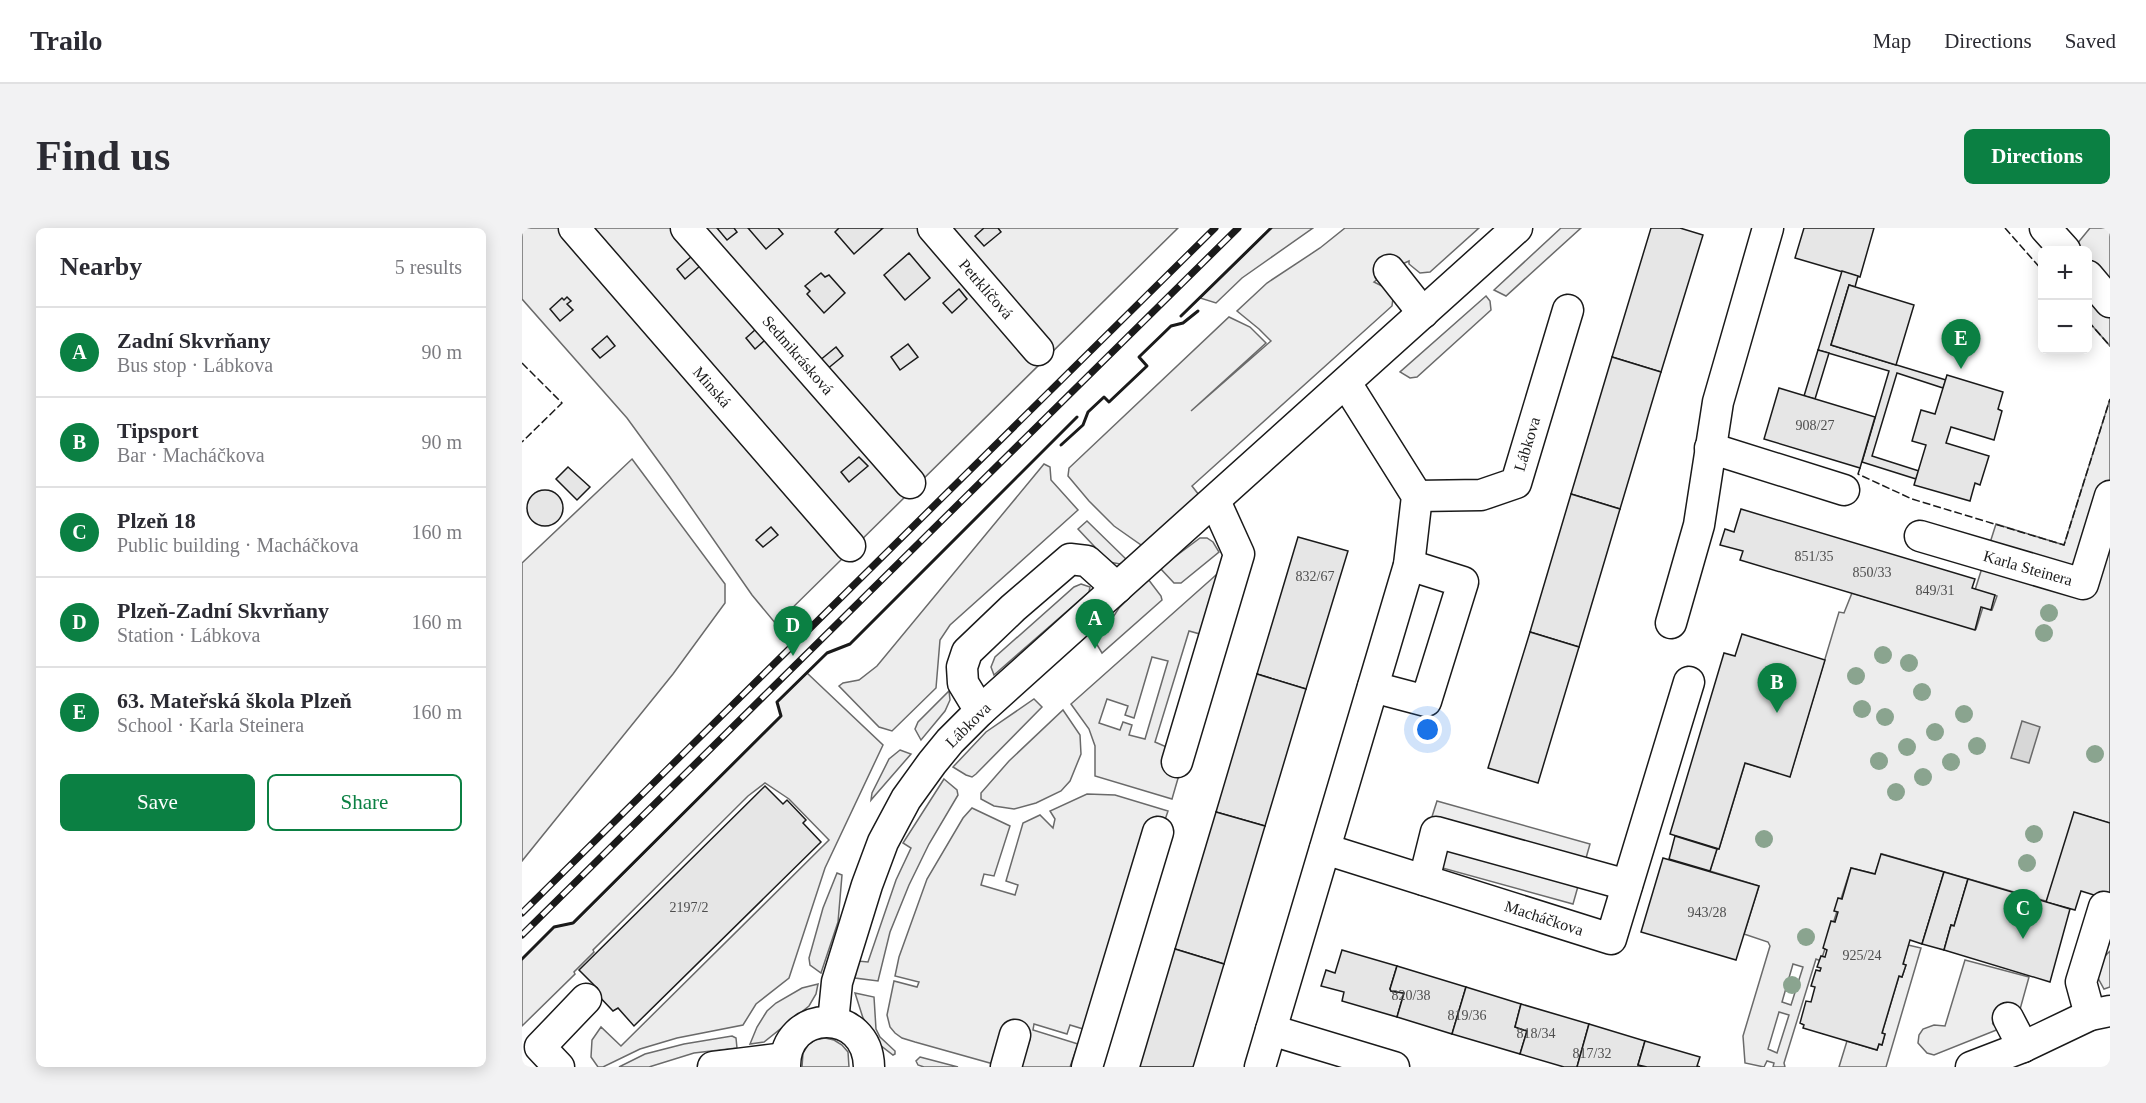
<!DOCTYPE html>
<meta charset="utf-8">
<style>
:root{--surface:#fff;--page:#f2f2f3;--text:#2b2b33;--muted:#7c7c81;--line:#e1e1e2;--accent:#0b8043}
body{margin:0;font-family:Georgia,serif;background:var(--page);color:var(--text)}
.controls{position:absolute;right:18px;top:18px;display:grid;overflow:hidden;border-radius:9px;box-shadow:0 3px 15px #0003}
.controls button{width:54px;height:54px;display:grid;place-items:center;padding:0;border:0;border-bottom:2px solid var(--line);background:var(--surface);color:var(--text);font:30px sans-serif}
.you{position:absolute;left:906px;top:502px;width:21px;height:21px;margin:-15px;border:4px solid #fff;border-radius:50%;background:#1a73e8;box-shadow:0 0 0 9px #1a73e833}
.badge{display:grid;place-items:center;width:39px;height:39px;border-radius:50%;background:var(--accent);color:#fff;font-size:20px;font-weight:700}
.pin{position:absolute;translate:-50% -50px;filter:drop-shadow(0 2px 3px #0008)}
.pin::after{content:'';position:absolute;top:32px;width:21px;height:18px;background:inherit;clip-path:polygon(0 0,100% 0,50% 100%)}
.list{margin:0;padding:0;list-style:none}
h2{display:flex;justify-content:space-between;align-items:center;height:78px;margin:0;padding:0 24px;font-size:26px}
h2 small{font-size:20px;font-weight:400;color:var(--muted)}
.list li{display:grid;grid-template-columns:39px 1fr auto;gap:18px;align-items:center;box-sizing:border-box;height:90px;padding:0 24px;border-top:2px solid var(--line)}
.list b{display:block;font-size:22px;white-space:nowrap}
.list p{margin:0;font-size:20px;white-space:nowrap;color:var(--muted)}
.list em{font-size:20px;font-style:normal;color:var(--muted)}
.actions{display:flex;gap:12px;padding:18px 24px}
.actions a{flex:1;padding:14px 0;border:2px solid var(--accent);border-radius:9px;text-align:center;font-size:21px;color:var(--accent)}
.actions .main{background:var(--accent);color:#fff}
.map{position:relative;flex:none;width:1588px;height:839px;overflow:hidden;border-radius:9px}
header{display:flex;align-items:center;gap:36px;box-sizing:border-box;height:84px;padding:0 30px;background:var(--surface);border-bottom:2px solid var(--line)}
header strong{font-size:28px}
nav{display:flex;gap:33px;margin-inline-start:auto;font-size:21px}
.intro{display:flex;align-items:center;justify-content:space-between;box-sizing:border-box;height:144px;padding:0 36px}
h1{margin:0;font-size:42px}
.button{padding:15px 27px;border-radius:9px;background:var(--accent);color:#fff;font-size:21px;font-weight:700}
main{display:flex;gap:36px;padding:0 36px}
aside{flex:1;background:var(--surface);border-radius:9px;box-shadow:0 3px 15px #0003}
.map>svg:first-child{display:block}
.built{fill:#ededed;stroke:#6a6a6a;stroke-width:1.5;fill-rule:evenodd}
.water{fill:#d7d7d7;stroke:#6a6a6a;stroke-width:1.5}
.building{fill:#e6e6e6;stroke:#1a1a1a;stroke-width:1.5}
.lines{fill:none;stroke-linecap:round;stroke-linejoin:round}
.minor-casing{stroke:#1a1a1a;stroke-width:33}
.minor{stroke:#fff;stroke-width:30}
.rail-casing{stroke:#1a1a1a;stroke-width:7}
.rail{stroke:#fff;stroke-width:4.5;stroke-dasharray:14;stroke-linecap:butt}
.fence{stroke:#1a1a1a;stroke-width:1.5;stroke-dasharray:8 3;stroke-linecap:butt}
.wall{stroke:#1a1a1a;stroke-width:3}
.tree{fill:#8aa48f}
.labels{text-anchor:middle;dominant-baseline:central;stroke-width:4.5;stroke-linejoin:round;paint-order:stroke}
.number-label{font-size:14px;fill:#4d4d4d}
.street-label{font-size:16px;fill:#1a1a1a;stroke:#fff}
</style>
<header>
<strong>Trailo</strong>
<nav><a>Map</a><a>Directions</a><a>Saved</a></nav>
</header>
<div class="intro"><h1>Find us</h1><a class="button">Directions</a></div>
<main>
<aside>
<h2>Nearby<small>5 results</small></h2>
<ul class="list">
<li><span class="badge">A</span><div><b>Zadní Skvrňany</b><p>Bus stop · Lábkova</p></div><em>90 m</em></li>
<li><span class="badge">B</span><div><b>Tipsport</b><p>Bar · Macháčkova</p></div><em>90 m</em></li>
<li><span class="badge">C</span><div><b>Plzeň 18</b><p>Public building · Macháčkova</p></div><em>160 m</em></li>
<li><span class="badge">D</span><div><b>Plzeň-Zadní Skvrňany</b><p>Station · Lábkova</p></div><em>160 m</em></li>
<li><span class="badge">E</span><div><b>63. Mateřská škola Plzeň</b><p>School · Karla Steinera</p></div><em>160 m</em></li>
</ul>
<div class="actions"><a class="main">Save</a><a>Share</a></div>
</aside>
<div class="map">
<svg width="1588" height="839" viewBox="0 0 1588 839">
<rect width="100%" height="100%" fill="#fff"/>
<g class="built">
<polygon points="0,0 656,0 254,396 230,367 148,249 105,190 0,71"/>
<polygon points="749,0 791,0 720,50 694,75 678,70"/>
<polygon points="823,0 957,0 908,44 898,45 887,36 887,33 867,42 852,54 866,61 871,70 870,78 670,258 677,267 622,319 592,298 567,273 546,248 547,240 707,89 728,99 744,115 669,183 749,113 737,101 715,83 745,55 798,20"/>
<polygon points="1039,0 1059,0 984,68 972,62"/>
<polygon points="1568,0 1588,0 1588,118 1566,93 1566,22 1550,22"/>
<polygon points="964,68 968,73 969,82 895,149 888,150 878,144"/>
<path d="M1588 171V595L1554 585 1527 674 1360 626 1353 646 1329 640 1299 733 1294 731 1262 835 1263 839H1251L1252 835 1245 833 1242 839 1223 835 1221 808 1248 718 1246 714 1222 706 1237 658 1188 643 1195 621H1197L1223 535 1268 548 1317 384 1322 385 1330 365 1454 401 1461 379 1470 382 1475 368 1453 362 1474 296 1542 317ZM1271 736 1281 739 1269 777 1260 774ZM1257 784 1267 787 1255 825 1246 821Z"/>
<polygon points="110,231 203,356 203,375 151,446 0,633 0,335"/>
<polygon points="522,236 528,239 529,252 556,282 428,397 418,412 414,460 370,503 357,499 317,458 321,455 337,452 355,438"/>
<polygon points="565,293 605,332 598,336 587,334 556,301"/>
<polygon points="678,310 685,310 691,314 697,324 659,355 652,355 638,340"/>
<path d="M703 339 678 406 667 403 633 514 647 520 659 540 650 571 573 548V518L567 501 549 476ZM630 429 646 433 623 511 607 507 610 497 601 494 598 502 577 495 585 471 606 478 603 487 612 490Z"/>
<polygon points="626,351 639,368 640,372 580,425 574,415 597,380"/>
<polygon points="559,356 568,359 567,364 472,447 469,439 473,429 552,359"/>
<polygon points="285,445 361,517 303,640 267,750 234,776 221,797 155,810 118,821 81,839 76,839 69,829 70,812 79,799 99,818 307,612 267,571 243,555 226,568 71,722 72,724 52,744 53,746 0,798 0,731 32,699 52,695 259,488 255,474"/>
<polygon points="427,463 428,472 423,483 399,512 393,501 396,494"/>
<polygon points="512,471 520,479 454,546 450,549 444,547 431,539 464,504"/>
<polygon points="541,482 558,507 559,526 548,553 539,563 514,575 492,581 472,578 459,571 459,565 487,533"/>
<polygon points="378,522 389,526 349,572 350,565 367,531"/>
<polygon points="422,551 435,562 436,567 407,616 387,657 368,704 356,753 333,750 336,733 346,734 374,652 389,620 381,615"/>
<polygon points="565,566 593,567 646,583 571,804 548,797 545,806 512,796 511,802 556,816 548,839 499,839 508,811 485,804 475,837 393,814 380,810 373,805 368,799 365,787 372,753 395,759 397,754 373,748 377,729 405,651 441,590 450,580 488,598 472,648 462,646 459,657 493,667 496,657 484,653 501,595 518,587 531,600 533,591 528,583"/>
<polygon points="915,573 1068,616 1051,676 906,636 906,601"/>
<polygon points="315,645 320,647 316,694 299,745 288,737 287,730 301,680"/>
<polygon points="1386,717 1399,720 1364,839 1317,839 1325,813 1355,822 1357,816 1360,817 1363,806 1360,805 1377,748 1380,749 1384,737 1381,736"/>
<polygon points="1588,723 1588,759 1582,761 1576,750 1579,732"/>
<polygon points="1443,732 1507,749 1497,785 1471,796 1477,801 1412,827 1405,825 1396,815 1397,807 1401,801 1412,797 1423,798"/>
<polygon points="296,756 294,766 287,778 242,814 228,816 235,799 245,783 254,775 280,760"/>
<polygon points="333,765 352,769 354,801 358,809 373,823 373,826 371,827 358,817 341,790"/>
<polygon points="210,808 214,810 215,820 172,825 127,839 97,839 123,826 162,816"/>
<polygon points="303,810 312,812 320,817 326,824 327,839 280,839 281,825 286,817 293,812"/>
<polygon points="398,829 436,839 402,839 396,837 394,833"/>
</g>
<polygon class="water" points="1500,493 1518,499 1507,535 1489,530"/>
<g class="building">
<polygon points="195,0 212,0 215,4 205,12"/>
<polygon points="226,0 256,0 261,6 244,21"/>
<polygon points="317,0 361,0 332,26 313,4"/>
<polygon points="462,0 476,0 479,4 462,18 453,8"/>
<polygon points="1129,0 1158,0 1181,7 1139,144 1090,129"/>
<polygon points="1282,0 1352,0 1338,49 1273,30"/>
<polygon points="387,25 408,50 383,72 362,47"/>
<polygon points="170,28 178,38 163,51 155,41"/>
<polygon points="1320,43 1336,48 1333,59 1327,57 1309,117 1424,152 1421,160 1375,145 1350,228 1397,243 1394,251 1340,234 1367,143 1296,122"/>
<polygon points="299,45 303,49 307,47 323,65 302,85 285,66 288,63 283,58"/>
<polygon points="1327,57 1392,77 1374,137 1309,117"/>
<polygon points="437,61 445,71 430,85 421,75"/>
<polygon points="45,69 49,73 45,76 51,82 38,93 28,81 40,70 42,72"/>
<polygon points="234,101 243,112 233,121 224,110"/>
<polygon points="85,108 93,118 78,130 70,121"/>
<polygon points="386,116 396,129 378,142 369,129"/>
<polygon points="314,119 321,128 304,142 297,133"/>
<polygon points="1296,122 1307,125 1293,171 1282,168"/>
<polygon points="1090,129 1139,144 1098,281 1049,266"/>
<polygon points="1425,147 1481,164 1476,181 1480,183 1472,212 1429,199 1424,215 1467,228 1458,257 1453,255 1448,273 1392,257 1404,217 1390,213 1399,182 1413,186"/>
<polygon points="1257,160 1353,189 1338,240 1242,211"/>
<polygon points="337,229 346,238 327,254 319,244"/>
<polygon points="46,239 68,259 55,272 34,251"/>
<circle cx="23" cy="280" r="18"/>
<polygon points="1049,266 1098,281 1057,419 1008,404"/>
<polygon points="1219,281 1453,351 1450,360 1473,367 1469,382 1459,379 1453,402 1218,332 1221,323 1198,317 1203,301 1212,304"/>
<polygon points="249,299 256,307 241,319 234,312"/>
<polygon points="776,309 826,323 784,461 735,446"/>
<polygon points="1008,404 1057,419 1016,555 966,540"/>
<polygon points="1220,406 1303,432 1268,549 1223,535 1197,621 1148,606 1202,425 1213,428"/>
<polygon points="735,446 784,461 743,598 694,584"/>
<polygon points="243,558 261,576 265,572 284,592 281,595 299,614 112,798 96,780 91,783 72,763 75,760 57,742"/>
<polygon points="694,584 743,598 702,736 653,721"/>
<polygon points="1552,584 1588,595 1588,672 1559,663 1553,682 1524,674"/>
<polygon points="1153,608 1195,621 1188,643 1147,631"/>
<polygon points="1359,626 1422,644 1400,716 1388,712 1381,736 1384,737 1380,749 1377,748 1360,805 1363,806 1360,817 1357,816 1355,822 1281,800 1282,797 1278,795 1284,773 1289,774 1293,759 1289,758 1294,742 1298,743 1299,740 1295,739 1299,728 1303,729 1305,722 1301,720 1309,693 1313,694 1316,684 1312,683 1316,670 1320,671 1329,640 1353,646"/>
<polygon points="1141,630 1237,658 1214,732 1119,704"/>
<polygon points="1422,644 1446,651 1432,698 1429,697 1422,722 1400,716"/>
<polygon points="1446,651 1548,681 1528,754 1422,722 1429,697 1432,698"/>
<polygon points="653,721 702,736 671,839 618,839"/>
<polygon points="820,722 875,738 868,761 869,763 882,765 875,789 820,773 822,764 799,758 804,742 813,745"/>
<polygon points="875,738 944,759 930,806 875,789 882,765 869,763 868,761"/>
<polygon points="944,759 999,776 993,799 1005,803 998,826 930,806"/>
<polygon points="999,776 1067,796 1055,839 1042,839 998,826 1005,803 993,799"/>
<polygon points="1067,796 1123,813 1116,837 1125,839 1055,839"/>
<polygon points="1123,813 1178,829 1175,838 1178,839 1125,839 1116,837"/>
</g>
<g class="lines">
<g class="minor-casing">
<g id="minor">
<polyline points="52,0 328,318"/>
<polyline points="164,0 388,255"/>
<polyline points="411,0 516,122"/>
<polyline points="1523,0 1543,22"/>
<polyline points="867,42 901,85"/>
<polyline points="1566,48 1588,74"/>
<polyline points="1188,220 1322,262"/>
<polyline points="895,268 959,267 994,255 1046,82"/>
<polyline points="1398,308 1561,356 1588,268"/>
<polyline points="1149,395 1177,297 1196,174 1246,0"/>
<polyline points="851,459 904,473 941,354 887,337"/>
<polyline points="458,483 441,455 440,439 445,424 491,380 548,331 565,333 595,360"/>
<polyline points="655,534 717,326 693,273"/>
<polyline points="803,621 1089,711 1167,454"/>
<polyline points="902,652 914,604 1105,657"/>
<polyline points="1568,787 1559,754 1582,679"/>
<polyline points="1486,790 1501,819"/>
<polyline points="311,794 315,754 345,657 361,614 384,571 410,535 428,513 458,483 995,0"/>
<polyline points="749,802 872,839"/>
<polyline points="37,839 18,819 64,771"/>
<polyline points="191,839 263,830"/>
<path d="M263 839C262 780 346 778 347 839"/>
<polyline points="484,839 493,807"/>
<polyline points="565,839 636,604"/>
<polyline points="738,839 887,337 895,268 824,155"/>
<polyline points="1449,839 1501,819 1568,787 1588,783"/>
</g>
</g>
<use href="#minor" class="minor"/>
<g class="rail-casing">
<g id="rail">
<polyline points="0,685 693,0"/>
<polyline points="0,707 716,0"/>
</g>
</g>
<use href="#rail" class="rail"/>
<g class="fence">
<polyline points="1483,0 1520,42"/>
<polyline points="1566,93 1588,118"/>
<polyline points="0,135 40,175 0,214"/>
<polyline points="1338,240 1336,246 1390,271 1542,317 1588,171"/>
</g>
<g class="wall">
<polyline points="659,88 749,0"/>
<polyline points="539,217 561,197 566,184 582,169 587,174 625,138 617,129 649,98 661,95 676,83"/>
<polyline points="0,731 32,699 51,695 259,488 255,474 305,425 328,416 555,189"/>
</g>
</g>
<g class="tree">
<circle cx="1527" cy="385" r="9"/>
<circle cx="1522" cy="405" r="9"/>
<circle cx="1361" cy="427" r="9"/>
<circle cx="1387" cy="435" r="9"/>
<circle cx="1334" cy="448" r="9"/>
<circle cx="1400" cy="464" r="9"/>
<circle cx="1340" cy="481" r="9"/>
<circle cx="1442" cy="486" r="9"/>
<circle cx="1363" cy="489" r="9"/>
<circle cx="1413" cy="504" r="9"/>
<circle cx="1455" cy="518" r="9"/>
<circle cx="1385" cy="519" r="9"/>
<circle cx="1573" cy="526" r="9"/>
<circle cx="1357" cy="533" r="9"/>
<circle cx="1429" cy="534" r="9"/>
<circle cx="1401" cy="549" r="9"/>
<circle cx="1374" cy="564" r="9"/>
<circle cx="1512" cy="606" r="9"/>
<circle cx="1242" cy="611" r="9"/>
<circle cx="1505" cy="635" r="9"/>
<circle cx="1284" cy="709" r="9"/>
<circle cx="1270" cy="757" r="9"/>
</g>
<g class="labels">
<g class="number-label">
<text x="1293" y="197">908/27</text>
<text x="1292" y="328">851/35</text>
<text x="1350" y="344">850/33</text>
<text x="793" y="348">832/67</text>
<text x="1413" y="362">849/31</text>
<text x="167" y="679">2197/2</text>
<text x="1185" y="684">943/28</text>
<text x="1340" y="727">925/24</text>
<text x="889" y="767">820/38</text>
<text x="945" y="787">819/36</text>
<text x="1014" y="805">818/34</text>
<text x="1070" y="825">817/32</text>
</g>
<g class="street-label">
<text transform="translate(464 61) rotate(49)">Petrklíčová</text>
<text transform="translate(276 127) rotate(49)">Sedmikrásková</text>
<text transform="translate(190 159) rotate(49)">Minská</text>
<text transform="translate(1005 216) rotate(-73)">Lábkova</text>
<text transform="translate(1506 340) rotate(16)">Karla Steinera</text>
<text transform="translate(446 497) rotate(-45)">Lábkova</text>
<text transform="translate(1022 690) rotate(18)">Macháčkova</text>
</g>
</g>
</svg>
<div class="controls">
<button>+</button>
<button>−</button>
</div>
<div class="you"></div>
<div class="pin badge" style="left:573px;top:421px">A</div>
<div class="pin badge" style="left:1255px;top:485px">B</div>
<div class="pin badge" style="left:1501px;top:711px">C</div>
<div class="pin badge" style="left:271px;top:428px">D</div>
<div class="pin badge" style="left:1439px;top:141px">E</div>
</div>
</main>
